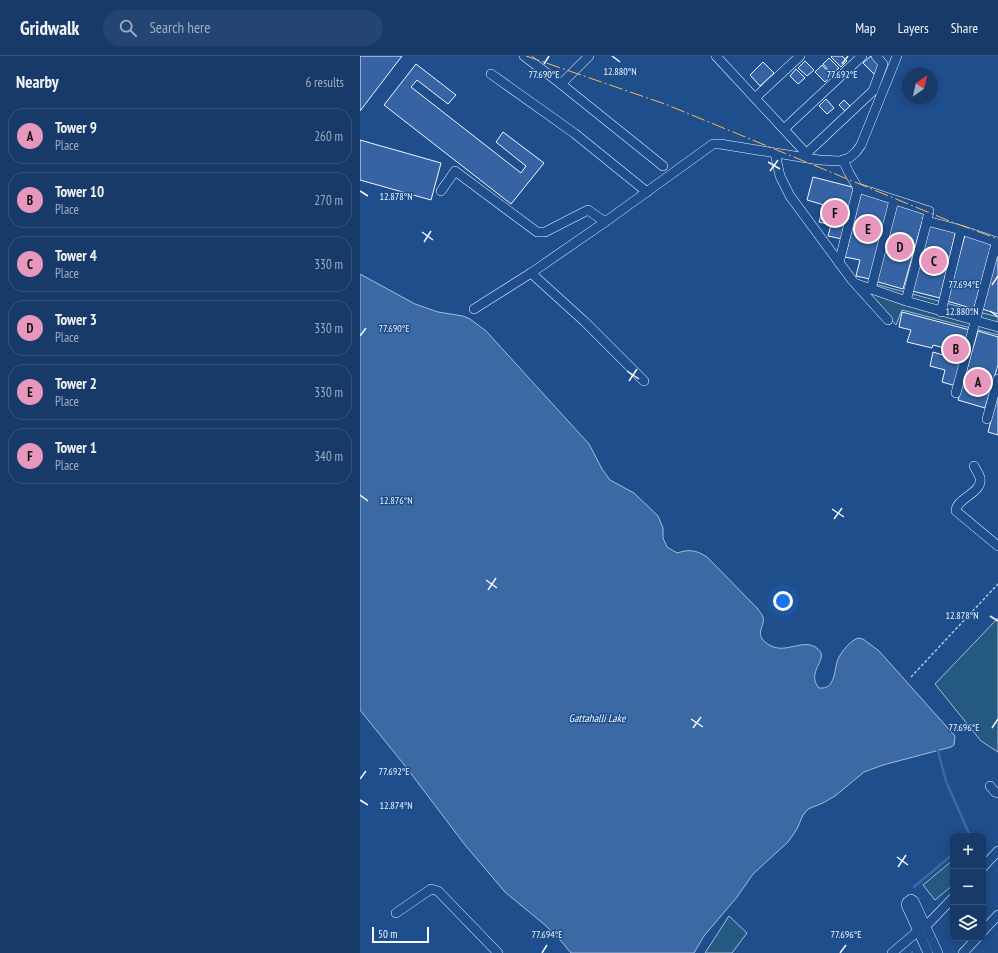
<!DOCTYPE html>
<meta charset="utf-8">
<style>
:root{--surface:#173a69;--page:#244571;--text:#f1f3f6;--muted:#9eadc0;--line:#36547d;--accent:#e797bd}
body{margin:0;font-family:"PT Sans Narrow",sans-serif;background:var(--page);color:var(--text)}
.controls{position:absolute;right:12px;bottom:12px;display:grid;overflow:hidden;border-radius:8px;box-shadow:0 2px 10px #0003}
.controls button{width:36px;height:36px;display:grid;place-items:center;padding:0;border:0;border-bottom:1px solid var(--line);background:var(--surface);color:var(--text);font:20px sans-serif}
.compass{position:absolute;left:542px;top:12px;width:36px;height:36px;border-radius:50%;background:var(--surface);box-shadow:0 2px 10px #0003;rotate:34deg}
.scale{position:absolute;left:12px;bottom:10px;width:57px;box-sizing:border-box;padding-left:4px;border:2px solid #f2f6ff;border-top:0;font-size:11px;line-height:14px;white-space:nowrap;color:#f2f6ff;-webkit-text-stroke:3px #1f4e8c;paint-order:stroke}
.you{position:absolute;left:423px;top:545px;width:14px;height:14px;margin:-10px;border:3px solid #fff;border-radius:50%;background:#1a73e8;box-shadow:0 0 0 6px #1a73e833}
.badge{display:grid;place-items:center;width:26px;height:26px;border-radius:50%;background:var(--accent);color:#111;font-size:13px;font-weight:700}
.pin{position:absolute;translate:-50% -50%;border:2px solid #fff;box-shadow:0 1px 4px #0006}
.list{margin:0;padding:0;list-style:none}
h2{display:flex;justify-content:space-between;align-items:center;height:52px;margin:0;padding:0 16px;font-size:17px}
h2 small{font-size:13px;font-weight:400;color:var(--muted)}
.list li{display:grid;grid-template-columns:26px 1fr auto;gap:12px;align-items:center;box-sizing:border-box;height:56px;margin:0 8px 8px;padding:0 8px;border:1px solid var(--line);border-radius:16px}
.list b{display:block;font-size:15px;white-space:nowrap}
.list p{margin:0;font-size:13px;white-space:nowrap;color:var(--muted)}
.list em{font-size:13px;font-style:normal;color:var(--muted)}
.icon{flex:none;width:22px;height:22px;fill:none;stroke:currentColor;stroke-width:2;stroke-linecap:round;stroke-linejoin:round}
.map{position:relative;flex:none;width:638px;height:897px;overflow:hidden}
header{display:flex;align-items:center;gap:24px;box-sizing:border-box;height:56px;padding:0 20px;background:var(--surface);border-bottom:1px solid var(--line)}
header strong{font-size:19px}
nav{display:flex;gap:22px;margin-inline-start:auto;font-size:14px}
.search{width:280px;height:36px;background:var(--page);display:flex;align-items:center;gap:10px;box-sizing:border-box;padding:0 14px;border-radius:22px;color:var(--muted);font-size:15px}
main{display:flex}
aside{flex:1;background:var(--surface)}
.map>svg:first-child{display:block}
.green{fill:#245a82;stroke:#a8bbd7}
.water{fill:#3b69a3;stroke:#a8bbd7}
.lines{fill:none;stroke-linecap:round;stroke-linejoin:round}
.stream{stroke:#3b69a3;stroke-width:2.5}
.building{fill:#3563a3;stroke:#f2f6ff}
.minor-casing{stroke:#f2f6ff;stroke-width:10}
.path{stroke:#b3c4dc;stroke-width:1.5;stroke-dasharray:3 2;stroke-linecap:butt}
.minor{stroke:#1f4e8c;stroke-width:9}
.power{stroke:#ffb74d;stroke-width:1;stroke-dasharray:14 3 2 3;stroke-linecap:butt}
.ticks{fill:none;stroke:#f2f6ff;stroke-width:1.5}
.labels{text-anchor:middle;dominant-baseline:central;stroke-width:3;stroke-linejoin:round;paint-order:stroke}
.water-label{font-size:11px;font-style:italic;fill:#f2f6ff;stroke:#1f4e8c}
.ticks-label{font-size:10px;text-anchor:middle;fill:#f2f6ff;stroke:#1f4e8c;stroke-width:3;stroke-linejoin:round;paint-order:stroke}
</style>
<header>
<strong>Gridwalk</strong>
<div class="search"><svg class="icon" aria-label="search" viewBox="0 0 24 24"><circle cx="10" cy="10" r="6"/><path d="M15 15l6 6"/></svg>Search here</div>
<nav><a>Map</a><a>Layers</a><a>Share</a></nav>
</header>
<main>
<aside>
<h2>Nearby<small>6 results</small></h2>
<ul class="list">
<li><span class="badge">A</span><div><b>Tower 9</b><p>Place</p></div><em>260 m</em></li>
<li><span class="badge">B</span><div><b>Tower 10</b><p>Place</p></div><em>270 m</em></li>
<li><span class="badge">C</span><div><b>Tower 4</b><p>Place</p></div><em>330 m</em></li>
<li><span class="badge">D</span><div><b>Tower 3</b><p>Place</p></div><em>330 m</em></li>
<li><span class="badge">E</span><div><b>Tower 2</b><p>Place</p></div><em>330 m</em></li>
<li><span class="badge">F</span><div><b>Tower 1</b><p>Place</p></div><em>340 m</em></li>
</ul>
</aside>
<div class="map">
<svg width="638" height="897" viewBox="0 0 638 897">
<rect width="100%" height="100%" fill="#1f4e8c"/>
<g class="green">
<polygon points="515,228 638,261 638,279 542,254 536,269 510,240"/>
<polygon points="638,562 638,696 621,685 575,628"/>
<polygon points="593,804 593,829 575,844 563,829"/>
<polygon points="369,860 387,877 372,897 345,897"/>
</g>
<path class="water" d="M0 218 55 248 78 256 103 260 110 263 126 275 229 388 242 413 250 424 274 437 298 460 303 472V482L307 491 317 497C329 493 336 494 347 501L398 553C399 555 402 558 403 561 406 571 391 579 411 590 428 598 444 581 458 593 470 603 445 616 459 632 476 634 474 613 478 603 482 595 490 585 498 582L503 583 519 595 586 670 595 680 594 689 591 691 523 709 504 716 475 740 463 747 448 753 443 759 437 773 428 786 393 818 377 841 344 880 334 897H211L201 885 185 869 145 836 105 789 46 711 0 654Z"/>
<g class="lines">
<g class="stream">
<polyline points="577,694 578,695 586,725 610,780"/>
<polyline points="554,831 593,798"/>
<polyline points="552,896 552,897"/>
</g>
</g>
<g class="building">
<polygon points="0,0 42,0 0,55"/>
<polygon points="472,0 482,0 487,5 481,11 471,1"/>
<polygon points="511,0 521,11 514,18 503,7"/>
<polygon points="469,2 479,12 472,18 463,8"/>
<polygon points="445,5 454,14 447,20 438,12"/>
<polygon points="403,6 414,17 400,30 390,19"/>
<polygon points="56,8 96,39 88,48 57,24 51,31 161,117 166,110 136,86 143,76 184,107 151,148 24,49"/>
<polygon points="462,9 471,19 465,26 455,16"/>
<polygon points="436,13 445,22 438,28 430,20"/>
<polygon points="466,43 474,52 467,58 459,50"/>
<polygon points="484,44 490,50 485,55 479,49"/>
<polygon points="0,84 81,107 71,144 0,124"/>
<polygon points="453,121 496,132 482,183 468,180 471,169 459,166 464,149 447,144"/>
<polygon points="501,137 530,145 510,223 496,220 500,204 485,201"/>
<polygon points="537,148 565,156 543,233 515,225"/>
<polygon points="569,167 596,174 580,242 552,235"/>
<polygon points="605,179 632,187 614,253 587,245"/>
<polygon points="636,201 638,201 638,258 622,253"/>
<polygon points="542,256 610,274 596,330 582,326 585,314 570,310 573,296 586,300 588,293 573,289 572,292 547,286 551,274 539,271"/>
<polygon points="618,275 638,281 638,309 625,352 598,344"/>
<polygon points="638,338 638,379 628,376"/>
</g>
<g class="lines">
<g class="minor-casing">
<g id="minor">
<polyline points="164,0 201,28"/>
<polyline points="229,0 201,28 303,110"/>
<polyline points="356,0 444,95 448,96 513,35 523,8 516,0"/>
<polyline points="131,18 214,77 287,136"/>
<polyline points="395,42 440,0"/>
<polyline points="424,73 502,0"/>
<polyline points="415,97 420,120 430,140 492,224 528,264"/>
<polyline points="483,104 489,117 498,132"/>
<polyline points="81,135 95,115 177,176 185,176 228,154 245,166"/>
<polyline points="479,207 498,132 569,155 567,165 601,174 637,186 634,195 638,196"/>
<polyline points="171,217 225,266 284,325"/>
<polyline points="497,228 546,245 638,271"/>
<polyline points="511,233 534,144"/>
<polyline points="546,245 567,165"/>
<polyline points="114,253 171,217 245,166 353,88 360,88 459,104 480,105 489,102 496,96 501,89 537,0"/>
<polyline points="581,256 601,174"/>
<polyline points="596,337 634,195"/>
<polyline points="627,363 638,323"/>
<path d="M614 410C616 414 619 418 620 422 623 437 596 442 596 455L638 490"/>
<polyline points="630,730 635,736 638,737"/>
<polyline points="623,811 638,795"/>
<polyline points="36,857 71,833 78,835 138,897"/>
<polyline points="566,870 593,842"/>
<polyline points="623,875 638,859"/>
<polyline points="532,897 558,875"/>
<polyline points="568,897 546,849 547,846 551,843 554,845 578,897"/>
<polyline points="603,897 617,882"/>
</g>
</g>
<polyline class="path" points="551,621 638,528"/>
<use href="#minor" class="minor"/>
<polyline class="power" points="166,0 305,48 592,166 638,183"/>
</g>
<path class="ticks" d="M252 0 260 6M184 8 189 0M482 8 488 0M408 106 420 113M410 115 418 104M0 135 8 140M62 176 73 184M64 186 71 175M632 229 638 220M630 255 638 261M0 280 6 272M267 315 279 323M269 325 277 313M0 439 8 445M472 453 484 461M474 463 482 452M126 524 137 532M128 534 136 522M630 560 638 565M331 663 343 671M333 672 341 661M632 672 638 663M0 723 6 715M0 744 8 749M537 801 548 809M538 811 546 799M182 897 187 889M480 897 486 889"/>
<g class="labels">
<g class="water-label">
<text x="237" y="662">Gattahalli Lake</text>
</g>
</g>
<g class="ticks-label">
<text x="260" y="19">12.880°N</text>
<text x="184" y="22">77.690°E</text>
<text x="482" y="22">77.692°E</text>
<text x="36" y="144">12.878°N</text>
<text x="604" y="232">77.694°E</text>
<text x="602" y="259">12.880°N</text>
<text x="34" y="276">77.690°E</text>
<text x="36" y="448">12.876°N</text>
<text x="602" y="563">12.878°N</text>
<text x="604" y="675">77.696°E</text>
<text x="34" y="719">77.692°E</text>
<text x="36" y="753">12.874°N</text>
<text x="187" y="882">77.694°E</text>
<text x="486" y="882">77.696°E</text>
</g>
</svg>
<div class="controls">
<button>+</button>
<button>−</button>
<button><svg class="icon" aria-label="layers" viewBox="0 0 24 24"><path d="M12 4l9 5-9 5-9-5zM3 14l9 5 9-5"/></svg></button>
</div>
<svg class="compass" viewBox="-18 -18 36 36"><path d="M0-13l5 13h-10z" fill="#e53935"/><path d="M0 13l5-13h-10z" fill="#9eadc0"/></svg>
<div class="scale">50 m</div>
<div class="you"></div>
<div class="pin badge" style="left:618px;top:326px">A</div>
<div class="pin badge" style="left:596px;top:293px">B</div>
<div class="pin badge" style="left:574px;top:205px">C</div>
<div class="pin badge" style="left:540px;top:191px">D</div>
<div class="pin badge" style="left:508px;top:173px">E</div>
<div class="pin badge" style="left:475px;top:157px">F</div>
</div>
</main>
